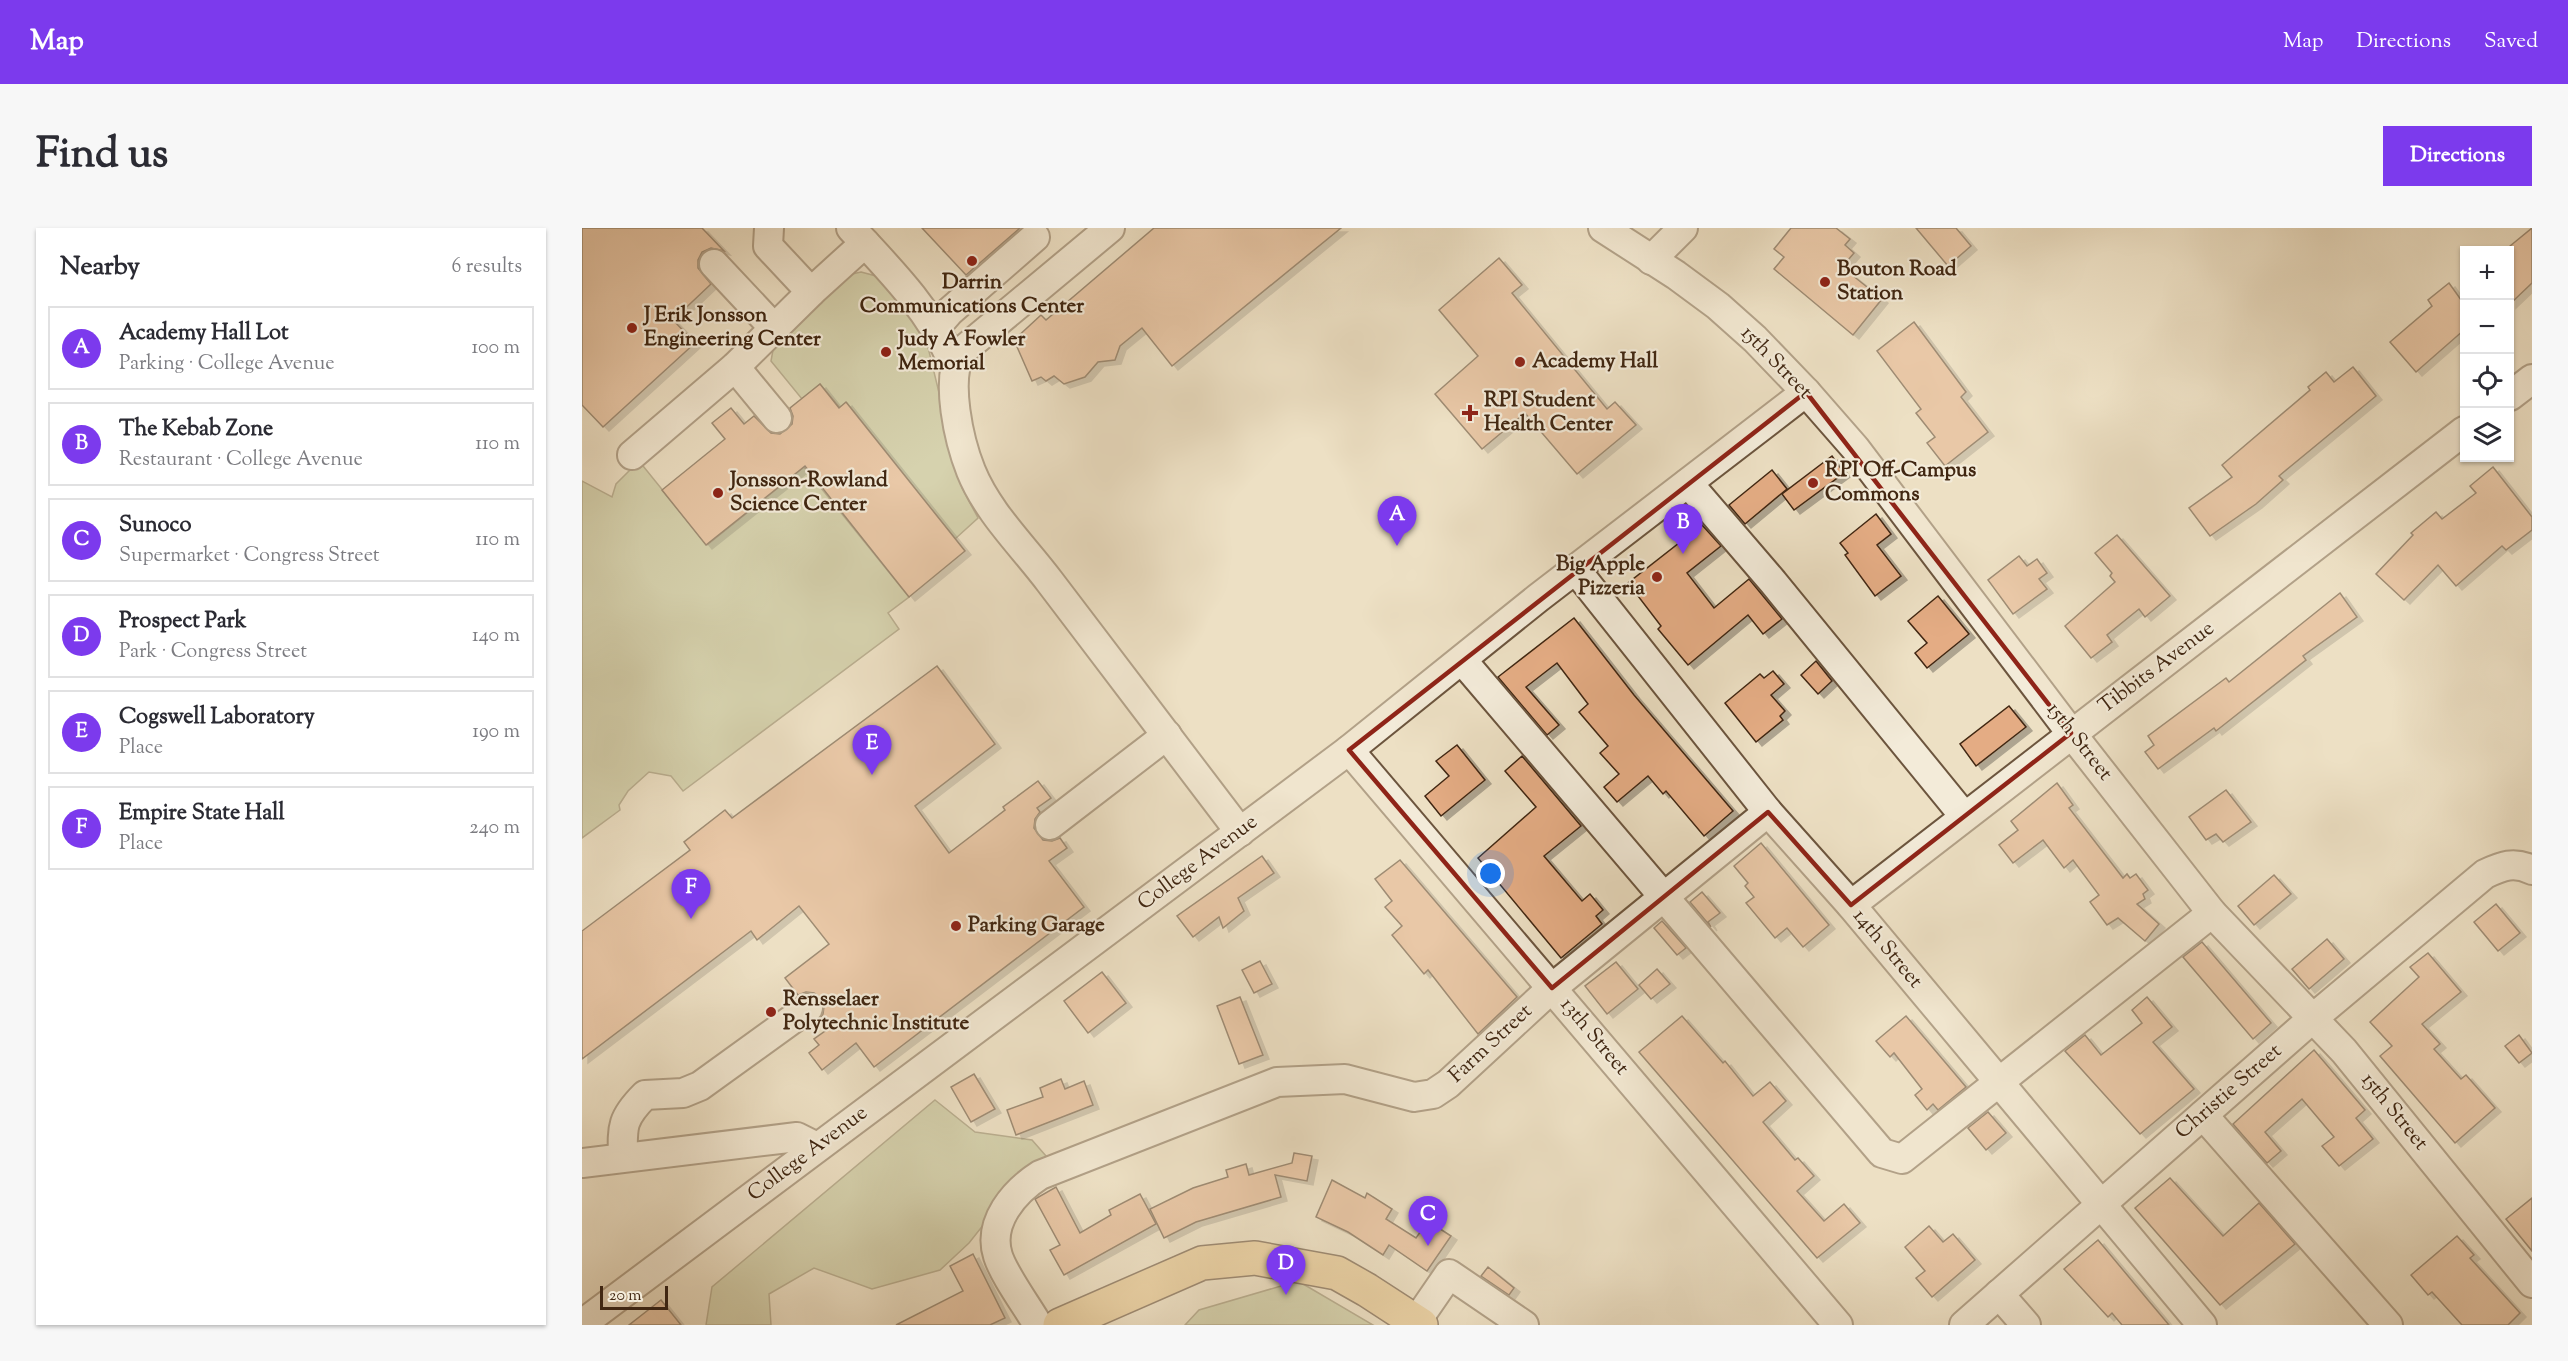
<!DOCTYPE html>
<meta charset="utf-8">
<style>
:root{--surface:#fff;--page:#f7f7f7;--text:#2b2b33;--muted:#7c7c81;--line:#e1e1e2;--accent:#7c3aed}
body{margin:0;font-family:"Sorts Mill Goudy",serif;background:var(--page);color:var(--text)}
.controls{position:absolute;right:18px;top:18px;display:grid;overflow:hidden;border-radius:0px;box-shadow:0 2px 4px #0004}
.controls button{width:54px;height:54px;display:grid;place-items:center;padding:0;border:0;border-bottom:2px solid var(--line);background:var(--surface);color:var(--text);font:30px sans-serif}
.scale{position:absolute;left:18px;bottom:15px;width:68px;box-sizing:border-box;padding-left:6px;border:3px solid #412712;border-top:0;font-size:16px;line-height:21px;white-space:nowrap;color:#412712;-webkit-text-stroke:4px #f3ebd9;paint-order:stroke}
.you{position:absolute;left:909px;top:646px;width:21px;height:21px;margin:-15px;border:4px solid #fff;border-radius:50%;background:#1a73e8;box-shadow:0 0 0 9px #1a73e833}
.badge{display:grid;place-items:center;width:39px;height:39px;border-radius:50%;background:var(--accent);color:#fff;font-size:20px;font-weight:700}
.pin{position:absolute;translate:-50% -50px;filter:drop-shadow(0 2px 3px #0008)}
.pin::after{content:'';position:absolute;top:32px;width:21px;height:18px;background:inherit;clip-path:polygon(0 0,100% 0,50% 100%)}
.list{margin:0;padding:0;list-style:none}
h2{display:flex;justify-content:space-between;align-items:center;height:78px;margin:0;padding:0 24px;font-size:26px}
h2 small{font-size:20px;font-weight:400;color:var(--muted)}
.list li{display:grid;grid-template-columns:39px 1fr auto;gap:18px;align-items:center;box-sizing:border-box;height:84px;margin:0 12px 12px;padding:0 12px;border:2px solid var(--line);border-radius:0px}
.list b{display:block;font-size:22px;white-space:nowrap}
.list p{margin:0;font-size:20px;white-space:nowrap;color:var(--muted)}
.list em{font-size:20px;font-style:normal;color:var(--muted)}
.icon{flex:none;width:33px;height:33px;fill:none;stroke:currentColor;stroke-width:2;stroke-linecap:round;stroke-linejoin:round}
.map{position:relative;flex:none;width:1950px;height:1097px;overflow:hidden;border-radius:0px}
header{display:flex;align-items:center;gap:36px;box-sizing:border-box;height:84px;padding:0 30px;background:var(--accent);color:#fff}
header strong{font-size:28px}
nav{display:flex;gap:33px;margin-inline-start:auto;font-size:21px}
.intro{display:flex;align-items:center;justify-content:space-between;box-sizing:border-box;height:144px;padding:0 36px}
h1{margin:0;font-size:42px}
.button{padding:15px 27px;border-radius:0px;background:var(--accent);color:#fff;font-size:21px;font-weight:700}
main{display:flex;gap:36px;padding:0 36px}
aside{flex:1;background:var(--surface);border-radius:0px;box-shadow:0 2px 4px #0004}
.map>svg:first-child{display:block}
.green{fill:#bac293;stroke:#7e7452;stroke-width:1.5}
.building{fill:#e4ac84;stroke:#412712;stroke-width:1.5;filter:url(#shadow)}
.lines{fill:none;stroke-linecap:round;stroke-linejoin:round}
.minor-casing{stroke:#6c553e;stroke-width:32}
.major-casing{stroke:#412712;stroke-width:36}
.minor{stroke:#f3ebd9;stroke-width:28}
.major{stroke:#e6c082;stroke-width:33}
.marked{fill:none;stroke:#8f2418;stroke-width:4.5;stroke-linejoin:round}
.poi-dot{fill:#8f2418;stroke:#f3ebd9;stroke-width:2}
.labels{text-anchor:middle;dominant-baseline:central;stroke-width:4.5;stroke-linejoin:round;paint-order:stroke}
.poi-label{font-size:21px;font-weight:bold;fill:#412712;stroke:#f3ebd9;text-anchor:start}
.street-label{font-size:21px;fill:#412712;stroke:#f3ebd9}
</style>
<header>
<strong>Map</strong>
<nav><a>Map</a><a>Directions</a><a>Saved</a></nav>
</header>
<div class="intro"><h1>Find us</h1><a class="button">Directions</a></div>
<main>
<aside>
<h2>Nearby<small>6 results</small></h2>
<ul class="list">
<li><span class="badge">A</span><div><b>Academy Hall Lot</b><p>Parking · College Avenue</p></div><em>100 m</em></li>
<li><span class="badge">B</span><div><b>The Kebab Zone</b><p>Restaurant · College Avenue</p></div><em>110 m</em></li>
<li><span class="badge">C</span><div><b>Sunoco</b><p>Supermarket · Congress Street</p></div><em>110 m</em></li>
<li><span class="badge">D</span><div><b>Prospect Park</b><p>Park · Congress Street</p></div><em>140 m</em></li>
<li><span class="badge">E</span><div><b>Cogswell Laboratory</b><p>Place</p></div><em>190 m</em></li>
<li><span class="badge">F</span><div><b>Empire State Hall</b><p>Place</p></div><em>240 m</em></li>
</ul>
</aside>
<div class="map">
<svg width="1950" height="1097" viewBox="0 0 1950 1097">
<defs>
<filter id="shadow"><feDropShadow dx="6" dy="4" stdDeviation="0" flood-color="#0004"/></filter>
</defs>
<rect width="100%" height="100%" fill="#ede0c4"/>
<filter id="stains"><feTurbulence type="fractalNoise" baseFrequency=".00333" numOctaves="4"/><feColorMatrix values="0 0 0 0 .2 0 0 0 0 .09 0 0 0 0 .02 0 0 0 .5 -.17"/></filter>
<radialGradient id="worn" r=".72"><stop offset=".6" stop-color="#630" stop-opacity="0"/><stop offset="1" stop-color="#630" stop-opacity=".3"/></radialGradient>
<g class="green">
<polygon points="279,44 294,48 333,92 345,115 380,260 396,290 373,311 265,175 258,180 238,156 220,171 189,133 191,122 199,108 261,48"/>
<polygon points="57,233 125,317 222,239 327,369 306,385 317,401 101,563 89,548 67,544 46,563 37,577 38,582 0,610 0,253 30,269 34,256"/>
<polygon points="353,872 393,904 450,912 464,928 437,952 387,1015 358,1042 290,1061 232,1040 187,1066 189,1097 124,1097 130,1059"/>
<polygon points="716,1053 791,1097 603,1097 617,1082"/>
</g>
<g class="building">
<polygon points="0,0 120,0 142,23 129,20 120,24 116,32 116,40 129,56 91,92 113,115 21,199 0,177"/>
<polygon points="340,0 438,0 384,47"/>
<polygon points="572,0 759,0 590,138 560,100 538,118 533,132 516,134 503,149 482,156 472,148 464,153 459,149 450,153 432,112 459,87 464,92"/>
<polygon points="1209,0 1254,0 1268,11 1263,17 1272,25 1260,39 1300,71 1271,107 1192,41 1202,29 1192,21"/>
<polygon points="1334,0 1374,0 1389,18 1366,38"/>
<polygon points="1950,0 1950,55 1928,76 1928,18"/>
<polygon points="917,30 940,57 930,65 1025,181 1033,174 1054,197 995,246 943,185 900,221 853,166 896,128 857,82"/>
<polygon points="1867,55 1882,76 1882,102 1834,144 1808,114 1850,78 1846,72"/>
<polygon points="1332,94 1384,164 1379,169 1406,204 1363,238 1345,215 1353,209 1334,185 1339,181 1295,123"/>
<polygon points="1771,139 1794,168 1697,248 1701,252 1674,276 1628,308 1607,280 1650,249 1640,237 1728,162 1726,159 1744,144 1752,154"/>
<polygon points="238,156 257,180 264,174 383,323 327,369 223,238 124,317 80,262 143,211 130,195 149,180 162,196 172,188 189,205 198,206 210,196 211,188 208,180"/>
<polygon points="1250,228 1262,245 1212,282 1200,266"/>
<polygon points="1911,239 1950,289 1950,302 1924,322 1920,318 1874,358 1856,337 1822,372 1794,346 1831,307 1829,305 1854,284 1860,291 1894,265 1888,258"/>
<polygon points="1190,242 1205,261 1163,296 1147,277"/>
<polygon points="1294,286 1309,306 1295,317 1319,348 1293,368 1263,327 1266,325 1258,315"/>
<polygon points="1120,297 1139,318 1105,345 1132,380 1167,351 1200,391 1181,406 1166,387 1106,437 1076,401 1079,398 1046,355"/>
<polygon points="1535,307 1588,368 1563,389 1557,381 1525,407 1530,414 1509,430 1483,398 1533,354 1528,348 1530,345 1513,325"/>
<polygon points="1437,328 1445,338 1455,331 1465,345 1457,351 1465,361 1431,386 1406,352"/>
<polygon points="1758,365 1775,389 1721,428 1724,432 1634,503 1632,500 1576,541 1563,524 1572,517 1566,508 1644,450 1647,454"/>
<polygon points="1356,368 1387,406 1345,440 1333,425 1345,415 1326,393"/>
<polygon points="992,390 1052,467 1151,583 1122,608 1084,563 1081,566 1066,548 1035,574 1022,559 1037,546 1018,525 1026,518 997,484 1006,476 975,435 944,459 977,497 965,507 916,449"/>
<polygon points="1234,433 1250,453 1236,466 1219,447"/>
<polygon points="355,438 413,516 333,578 367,625 423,582 421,579 456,553 469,570 455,580 458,584 453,591 452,600 461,612 470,613 478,610 485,620 467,633 502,679 292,839 274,815 240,842 227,825 237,817 232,811 243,803 236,793 241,786 242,778 239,770 232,765 224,764 216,767 203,750 247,716 217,678 175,712 169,703 0,831 0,703 108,622 102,614 143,582 150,590"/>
<polygon points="1191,443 1202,456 1189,467 1203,483 1198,488 1201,492 1174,514 1143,475 1178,446 1182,450"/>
<polygon points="1427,478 1444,499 1394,538 1378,516"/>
<polygon points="875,517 903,552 859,588 843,568 867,548 854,533"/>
<polygon points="940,528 999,598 962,628 1000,673 1008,666 1021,682 1014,688 1020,696 979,730 896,630 954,579 923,543"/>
<polygon points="1475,555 1491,577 1487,580 1541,650 1545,646 1548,650 1554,646 1566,662 1561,666 1563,671 1555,676 1577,696 1563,713 1536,690 1525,697 1508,674 1517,667 1491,632 1482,640 1461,612 1431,635 1417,617 1436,602 1429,593"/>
<polygon points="1644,562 1669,594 1641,614 1634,606 1624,612 1607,589"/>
<polygon points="1179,615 1247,697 1221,719 1205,700 1193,710 1164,675 1172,669 1163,658 1166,655 1152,638"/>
<polygon points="680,628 692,645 656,670 662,683 641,700 637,689 611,709 595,688"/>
<polygon points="818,632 935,769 896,806 846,742 842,746 810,707 820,698 803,679 810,673 793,651"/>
<polygon points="1692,647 1709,666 1672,697 1656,678"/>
<polygon points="1120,664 1138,685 1126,694 1129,699 1108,674"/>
<polygon points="1914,676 1938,705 1916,723 1892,694"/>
<polygon points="1080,693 1104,720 1095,727 1072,700"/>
<polygon points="1745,711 1762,731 1727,761 1710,741"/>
<polygon points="1620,714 1689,795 1671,811 1601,729"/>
<polygon points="1846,725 1879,764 1840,796 1858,816 1852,821 1879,851 1884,847 1913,880 1873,915 1798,828 1810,818 1788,794 1837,749 1828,739"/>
<polygon points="678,733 690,756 672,765 660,742"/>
<polygon points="1034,734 1056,761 1025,786 1003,758"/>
<polygon points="1075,741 1088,756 1069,771 1057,757"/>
<polygon points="520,744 544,775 506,805 482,773"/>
<polygon points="658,769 681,827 657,836 635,778"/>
<polygon points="1565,769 1590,799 1571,814 1612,861 1558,906 1483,823 1503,807 1519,827 1560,795 1550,782"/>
<polygon points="1100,788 1141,835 1143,833 1171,868 1188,854 1204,873 1181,894 1213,932 1216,930 1232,948 1215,963 1242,993 1262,976 1278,995 1235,1030 1057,824"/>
<polygon points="1324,788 1384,859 1356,882 1351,876 1345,882 1333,867 1340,861 1312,825 1308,829 1294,813"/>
<polygon points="1937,807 1950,825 1937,835 1923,818"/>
<polygon points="1732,822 1783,882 1774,890 1791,911 1757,938 1740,918 1752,909 1720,871 1683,904 1699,923 1685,935 1651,896"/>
<polygon points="392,846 413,881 389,894 369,859"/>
<polygon points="479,851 483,861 502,853 511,877 434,907 425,882 461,869 458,860"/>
<polygon points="1406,884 1424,905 1404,922 1386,900"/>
<polygon points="712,925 730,928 725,953 693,947 699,969 614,994 582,1010 568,981 611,960 646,949 644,942 664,936 667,947 710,935"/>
<polygon points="1588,950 1641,1008 1677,975 1713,1016 1638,1077 1553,980"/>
<polygon points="750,952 783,970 785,965 810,981 804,991 834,1010 846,993 869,1008 845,1043 807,1017 801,1027 766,1004 734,989"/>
<polygon points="474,959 498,1005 529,987 527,982 558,966 574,996 482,1047 468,1022 478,1017 453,971"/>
<polygon points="1950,970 1950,1023 1924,991"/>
<polygon points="1347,998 1361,1014 1371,1006 1393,1032 1350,1069 1334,1050 1343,1043 1323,1019"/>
<polygon points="1875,1008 1892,1027 1888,1030 1938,1085 1926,1097 1880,1097 1850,1064 1846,1067 1829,1047"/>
<polygon points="1516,1012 1566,1072 1587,1097 1540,1097 1530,1085 1526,1089 1482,1041"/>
<polygon points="391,1026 423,1090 408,1097 314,1097 381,1063 368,1038"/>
<polygon points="906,1039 932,1060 927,1067 899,1048"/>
<polygon points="79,1072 99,1097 47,1097 70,1079"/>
</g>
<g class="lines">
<g class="minor-casing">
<g id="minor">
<polyline points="187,0 186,18 229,64 283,15"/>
<path d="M269 0C310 44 346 80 372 136"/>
<path d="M528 0 379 124C363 152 377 213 389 243 406 285 441 318 468 354 532 437 594 521 658 604"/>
<polyline points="1021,0 1094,47 1136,78 1173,111 1224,164 1273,220 1489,505 1630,685 1762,823 1950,1055"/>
<polyline points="1069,32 1101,0"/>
<polyline points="132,36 192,100"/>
<polyline points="354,99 367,84 453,9"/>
<polyline points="153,139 195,190"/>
<polyline points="1928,168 1950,151"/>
<polyline points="50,227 153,139 229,64"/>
<polyline points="1106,255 1191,354 1382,588"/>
<polyline points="994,342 1186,584 1269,677 1620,1097"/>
<polyline points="880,432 1300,925 1320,931 1630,685"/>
<polyline points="767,522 1256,1097"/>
<polyline points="468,597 585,507"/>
<polyline points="1269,677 1882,203"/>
<polyline points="1621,887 1806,1097"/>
<path d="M41 929C40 898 40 890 63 867L101 865 118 858 226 780"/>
<polyline points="0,935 215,909 235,919"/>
<polyline points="1417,1066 1444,1097"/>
<polyline points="834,1094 867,1046 942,1097"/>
<polyline points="0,1096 767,522 956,370 1224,164"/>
<path d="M456 1097C445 1078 422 1047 416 1028 405 994 433 963 458 947L695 854 763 851 832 869 851 866 866 856 970 760 1186 584"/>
<path d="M1382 1097 1730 791 1903 646C1920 638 1932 633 1950 642"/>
</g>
</g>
<g class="major-casing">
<polyline id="major" points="478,1097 620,1035 673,1030 755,1045 785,1062 839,1097"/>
</g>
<use href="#minor" class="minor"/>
<use href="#major" class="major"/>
</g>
<path d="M0 0H1950V1097H0ZM1224 164 1489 505 1269 677 1186 584 970 760 767 522Z" fill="#ede0c4" fill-opacity=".55" fill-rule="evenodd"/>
<path class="marked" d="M1224 164 1489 505 1269 677 1186 584 970 760 767 522Z"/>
<g class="poi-dot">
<circle cx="390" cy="33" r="6"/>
<circle cx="1243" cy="54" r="6"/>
<circle cx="50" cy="100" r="6"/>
<circle cx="304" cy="124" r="6"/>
<circle cx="938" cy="134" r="6"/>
<path d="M885 176h6v6h6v6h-6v6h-6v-6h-6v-6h6z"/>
<circle cx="1231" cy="255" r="6"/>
<circle cx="136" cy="265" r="6"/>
<circle cx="1075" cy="349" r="6"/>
<circle cx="374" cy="698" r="6"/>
<circle cx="189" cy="784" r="6"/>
</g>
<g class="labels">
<g class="poi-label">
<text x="1255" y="42">Bouton Road<tspan x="1255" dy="24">Station</tspan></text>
<text x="390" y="55" text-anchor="middle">Darrin<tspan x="390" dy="24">Communications Center</tspan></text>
<text x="62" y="88">J Erik Jonsson<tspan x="62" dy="24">Engineering Center</tspan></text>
<text x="316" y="112">Judy A Fowler<tspan x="316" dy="24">Memorial</tspan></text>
<text x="950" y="134">Academy Hall</text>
<text x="902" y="173">RPI Student<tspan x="902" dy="24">Health Center</tspan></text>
<text x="1243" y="243">RPI Off-Campus<tspan x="1243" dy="24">Commons</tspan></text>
<text x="148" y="253">Jonsson-Rowland<tspan x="148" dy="24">Science Center</tspan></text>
<text x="1063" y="337" text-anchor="end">Big Apple<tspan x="1063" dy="24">Pizzeria</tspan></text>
<text x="386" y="698">Parking Garage</text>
<text x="201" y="772">Rensselaer<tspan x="201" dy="24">Polytechnic Institute</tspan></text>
</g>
<g class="street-label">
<text transform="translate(1194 135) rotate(46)">15th Street</text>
<text transform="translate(1575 440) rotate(-37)">Tibbits Avenue</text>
<text transform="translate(1497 514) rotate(52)">15th Street</text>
<text transform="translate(616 635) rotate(-37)">College Avenue</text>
<text transform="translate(1305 721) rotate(50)">14th Street</text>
<text transform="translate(1012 809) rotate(50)">13th Street</text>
<text transform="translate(909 816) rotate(-43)">Farm Street</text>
<text transform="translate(1647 864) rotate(-41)">Christie Street</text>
<text transform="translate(1812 884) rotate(51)">15th Street</text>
<text transform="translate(226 926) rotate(-37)">College Avenue</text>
</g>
</g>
<rect width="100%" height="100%" filter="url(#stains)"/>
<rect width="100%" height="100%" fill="url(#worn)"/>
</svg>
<div class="controls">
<button>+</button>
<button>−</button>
<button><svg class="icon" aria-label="locate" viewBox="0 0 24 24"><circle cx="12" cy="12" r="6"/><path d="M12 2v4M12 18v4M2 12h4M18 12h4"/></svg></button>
<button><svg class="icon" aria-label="layers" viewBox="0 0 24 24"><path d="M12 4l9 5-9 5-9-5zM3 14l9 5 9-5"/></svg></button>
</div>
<div class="scale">20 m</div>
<div class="you"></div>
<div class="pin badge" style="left:815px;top:318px">A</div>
<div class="pin badge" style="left:1101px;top:326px">B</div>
<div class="pin badge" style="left:846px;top:1018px">C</div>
<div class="pin badge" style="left:704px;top:1067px">D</div>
<div class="pin badge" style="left:290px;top:547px">E</div>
<div class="pin badge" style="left:109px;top:691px">F</div>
</div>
</main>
